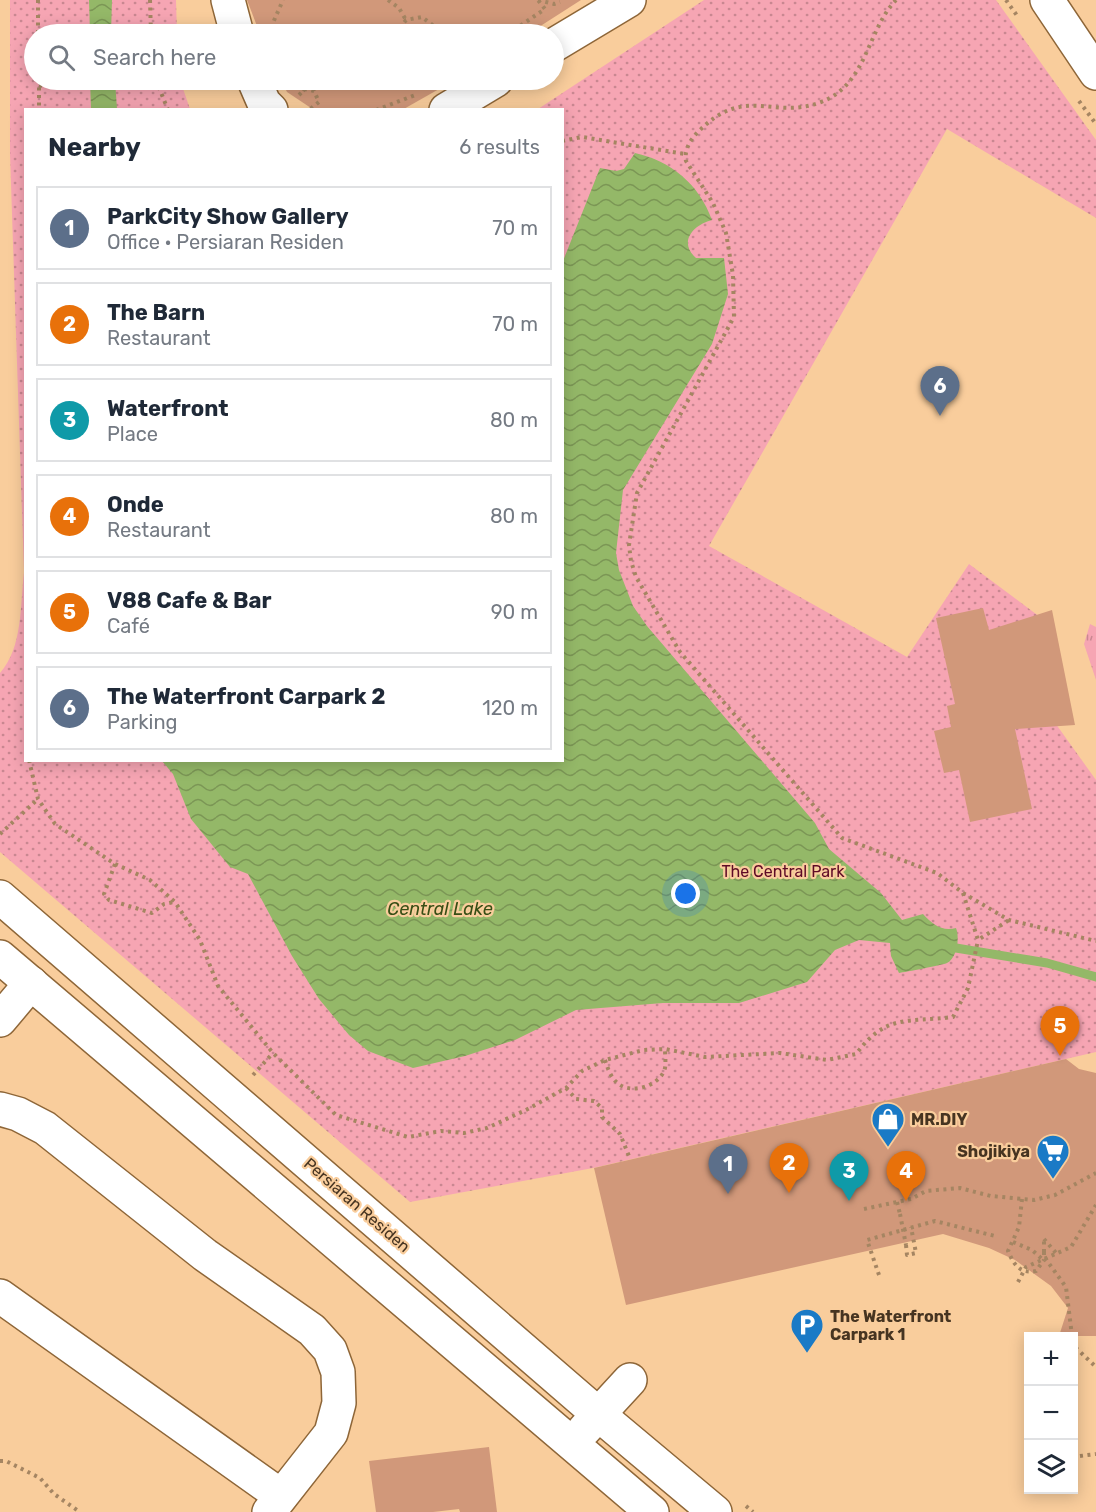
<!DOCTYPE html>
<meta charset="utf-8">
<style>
:root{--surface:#fff;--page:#f2f2f3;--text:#1f2937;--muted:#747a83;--line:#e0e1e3;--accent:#1a7ac6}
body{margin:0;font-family:Rubik,sans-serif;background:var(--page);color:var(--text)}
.controls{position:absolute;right:18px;bottom:18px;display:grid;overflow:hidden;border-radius:0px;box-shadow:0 3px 15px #0003}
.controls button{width:54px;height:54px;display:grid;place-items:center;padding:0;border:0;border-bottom:2px solid var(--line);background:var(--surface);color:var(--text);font:30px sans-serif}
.you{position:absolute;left:686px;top:894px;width:21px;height:21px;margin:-15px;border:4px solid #fff;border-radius:50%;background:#1a73e8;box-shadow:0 0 0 9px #1a73e833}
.badge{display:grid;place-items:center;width:39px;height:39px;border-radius:50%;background:var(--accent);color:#fff;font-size:20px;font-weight:700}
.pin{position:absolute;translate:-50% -50px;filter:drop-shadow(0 2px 3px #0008)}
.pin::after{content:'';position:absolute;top:32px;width:21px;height:18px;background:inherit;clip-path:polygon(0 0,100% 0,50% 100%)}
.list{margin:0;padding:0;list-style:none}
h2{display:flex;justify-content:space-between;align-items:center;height:78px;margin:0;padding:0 24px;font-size:26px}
h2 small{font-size:20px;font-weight:400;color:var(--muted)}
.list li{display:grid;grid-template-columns:39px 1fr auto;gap:18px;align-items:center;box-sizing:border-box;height:84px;margin:0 12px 12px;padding:0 12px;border:2px solid var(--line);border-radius:0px}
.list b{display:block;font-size:22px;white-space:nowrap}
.list p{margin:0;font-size:20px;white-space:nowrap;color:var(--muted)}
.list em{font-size:20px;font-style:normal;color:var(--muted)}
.icon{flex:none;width:33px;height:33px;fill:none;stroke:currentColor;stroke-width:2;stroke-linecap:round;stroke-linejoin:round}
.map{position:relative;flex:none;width:1096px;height:1512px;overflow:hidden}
.search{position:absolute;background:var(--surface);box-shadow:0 3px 15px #0003;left:24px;top:24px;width:540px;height:66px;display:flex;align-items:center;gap:15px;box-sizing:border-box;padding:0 21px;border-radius:33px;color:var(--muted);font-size:22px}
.panel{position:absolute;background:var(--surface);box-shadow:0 3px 15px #0003;left:24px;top:108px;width:540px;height:654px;border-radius:0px}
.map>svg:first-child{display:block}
.grass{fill:url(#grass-tufts)}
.park{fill:url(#park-dots)}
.water{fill:url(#water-waves)}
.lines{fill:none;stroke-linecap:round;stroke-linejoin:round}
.stream{stroke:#94b868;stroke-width:9}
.building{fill:#d1987a}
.minor-casing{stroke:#8e6638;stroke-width:36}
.path{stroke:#a58562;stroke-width:4;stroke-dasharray:3 4.5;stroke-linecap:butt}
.minor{stroke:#fff;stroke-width:33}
.path-bridge{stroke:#a58562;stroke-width:4;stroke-dasharray:3 4.5;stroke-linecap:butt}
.labels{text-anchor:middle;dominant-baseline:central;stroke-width:4.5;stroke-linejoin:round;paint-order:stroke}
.park-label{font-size:16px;fill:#5e0a26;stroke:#f9cd9c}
.poi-label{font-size:16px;font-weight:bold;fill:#463421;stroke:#f9cd9c;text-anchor:start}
.street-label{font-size:16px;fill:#463421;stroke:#f9cd9c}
.water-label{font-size:18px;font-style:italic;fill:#374e15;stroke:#f9cd9c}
</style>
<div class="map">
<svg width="1096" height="1512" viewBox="0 0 1096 1512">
<defs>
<pattern id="grass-tufts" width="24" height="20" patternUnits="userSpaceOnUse" patternTransform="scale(1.5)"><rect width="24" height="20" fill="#f6a5b3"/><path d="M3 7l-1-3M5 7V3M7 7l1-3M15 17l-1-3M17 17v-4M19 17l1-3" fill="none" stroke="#c98791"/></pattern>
<pattern id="park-dots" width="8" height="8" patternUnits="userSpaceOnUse" patternTransform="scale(1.5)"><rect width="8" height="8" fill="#f6a5b3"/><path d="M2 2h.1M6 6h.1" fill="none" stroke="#c98791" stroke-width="1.8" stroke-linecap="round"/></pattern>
<pattern id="water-waves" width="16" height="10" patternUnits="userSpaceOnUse" patternTransform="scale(1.5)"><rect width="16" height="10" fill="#94b868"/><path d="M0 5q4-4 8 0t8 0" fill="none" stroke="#7b9655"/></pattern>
</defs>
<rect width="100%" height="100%" fill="#f9cd9c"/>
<polygon class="grass" points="1090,624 1096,627 1096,680 1084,644"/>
<path class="park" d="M10 0H176L177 34H34V80H180L190 109 26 110V760H562V110L538 109 704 0H996L1096 140V218L947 129 709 546 907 657 969 564 1040 617 1048 713 1096 780V1052L593 1168 410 1202 0 852V673C23 647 20 606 24 572L10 154Z"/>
<g class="water">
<polygon points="89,0 112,0 111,34 90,34"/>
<polygon points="90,80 115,80 117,109 91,109"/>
<path d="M635 153C671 161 699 184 712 220 693 225 678 242 696 258H724L728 294 712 344 623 490 616 553 619 570 633 606 647 626 815 823 829 849 881 893 902 920 923 914C932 924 942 932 956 928 960 938 957 958 947 963 943 965 905 972 899 973L891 956 890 943 859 940 835 950 807 982 739 1003H663L576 1010 515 1040 465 1056 413 1068 368 1051 349 1035 319 999 292 956 248 874 230 867 191 819 173 774 162 761 562 760 563 261 600 168 616 171 624 169Z"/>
</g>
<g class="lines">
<polyline class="stream" points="956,948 1047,963 1096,977"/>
</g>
<g class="building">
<polygon points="247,0 581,0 528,34 260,34"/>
<polygon points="281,80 455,80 402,110 314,110 287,92"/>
<polygon points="983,608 989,630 1052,610 1075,725 1015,729 1032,809 970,822 959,770 944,773 934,731 951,727 947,706 955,704 936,618"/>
<polygon points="1066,1059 1079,1069 1096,1073 1096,1336 1059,1336 1068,1308 1051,1286 1015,1260 989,1248 943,1234 626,1305 594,1168"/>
<polygon points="489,1447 497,1512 460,1512 459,1509 433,1512 376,1512 369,1461"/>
</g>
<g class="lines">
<g class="minor-casing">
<g id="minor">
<polyline points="228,0 237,34"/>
<polyline points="1047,0 1096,73"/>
<polyline points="554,45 629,0"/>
<polyline points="254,80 264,103 271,110"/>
<polyline points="446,110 496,80"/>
<polyline points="0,897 598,1414 715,1512"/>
<polyline points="0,957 652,1512"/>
<polyline points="0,1020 31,983"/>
<polyline points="0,1109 18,1114 45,1128 205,1255 312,1330 330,1350 338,1372 339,1403 331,1433 269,1512"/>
<polyline points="0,1296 281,1496"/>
<polyline points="584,1430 630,1380"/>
</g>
</g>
<g class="path">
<polyline points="38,0 38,34"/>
<polyline points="150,0 151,34"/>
<polyline points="388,0 399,8 406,20"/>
<polyline points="538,0 554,4 560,2"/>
<path d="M896 0C867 30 867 85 821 102 772 121 745 83 697 133 690 140 684 151 686 161L713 203 726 233 733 275 734 317 637 493 629 545 631 561 636 577 680 652 842 838 937 873 963 893 1009 920 1096 941"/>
<polyline points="1006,0 1018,17"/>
<polyline points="277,34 272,25 283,0"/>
<polyline points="395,34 406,20 422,17 444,34"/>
<polyline points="508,34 545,9 538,0"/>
<polyline points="39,80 39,110"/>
<polyline points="156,80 168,110"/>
<polyline points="339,80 347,83 358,80"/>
<polyline points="308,84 312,80"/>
<polyline points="39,86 79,80"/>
<polyline points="299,95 305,89 314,91 319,102 309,110"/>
<polyline points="1079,101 1096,124"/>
<polyline points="317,110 325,110"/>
<polyline points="376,110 418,94"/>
<polyline points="562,141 582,137 685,154"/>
<path d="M29 760 38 799 55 824 115 864 150 880 175 902 200 940 218 986 273 1053 336 1115 408 1137 441 1131 464 1133 487 1128 526 1110 566 1088 582 1071 605 1060 644 1050 665 1049 705 1057 780 1053 827 1060 856 1054C887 1013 906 1023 953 1017L968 988 978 940"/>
<polyline points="0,834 38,799"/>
<polyline points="115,864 104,894 109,900 152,913 164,904 174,902"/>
<polyline points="963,893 978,940 1009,920"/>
<path d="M605 1060C608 1069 611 1079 620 1085 634 1094 661 1085 665 1068 666 1062 665 1055 665 1049"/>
<polyline points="253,1075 273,1053"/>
<polyline points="566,1088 576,1099 594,1101 602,1108 602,1117 620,1134 629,1156"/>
<path d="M1022 1199 1019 1227 1008 1251C1014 1265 1020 1274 1036 1271L1044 1260"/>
<polyline points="897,1202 900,1214"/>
<polyline points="864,1209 911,1199 926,1191 960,1188 991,1196 1034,1200 1055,1195 1096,1173"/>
<polyline points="1044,1239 1056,1253"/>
<polyline points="1013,1242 1032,1250 1042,1259"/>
<polyline points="906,1245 907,1255 916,1253 911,1227"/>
<polyline points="1044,1252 1044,1240"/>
<polyline points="1045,1258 1066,1287 1072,1336"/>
<polyline points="879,1275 867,1240 935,1221 995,1236"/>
<polyline points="1018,1282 1026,1267 1071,1247 1096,1205"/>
<polyline points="1074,1340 1076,1348 1096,1367"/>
<polyline points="1080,1456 1096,1454"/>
<polyline points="0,1461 6,1461 40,1478 54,1494 80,1512"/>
<polyline points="746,1506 753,1512"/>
</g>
<use href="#minor" class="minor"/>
<g class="path-bridge">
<polyline points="303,91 308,84"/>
<polyline points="900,1214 906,1245"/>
<polyline points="1044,1252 1044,1260"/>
</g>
</g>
<defs>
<g id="shop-pin" transform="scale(1.725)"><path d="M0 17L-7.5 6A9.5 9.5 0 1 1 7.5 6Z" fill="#1a7ac6" stroke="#f9cd9c"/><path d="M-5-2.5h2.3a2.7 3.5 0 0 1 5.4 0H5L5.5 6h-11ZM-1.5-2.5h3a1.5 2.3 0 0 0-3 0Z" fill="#fff"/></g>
<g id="supermarket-pin" transform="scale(1.725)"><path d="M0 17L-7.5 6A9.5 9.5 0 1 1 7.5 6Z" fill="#1a7ac6" stroke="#f9cd9c"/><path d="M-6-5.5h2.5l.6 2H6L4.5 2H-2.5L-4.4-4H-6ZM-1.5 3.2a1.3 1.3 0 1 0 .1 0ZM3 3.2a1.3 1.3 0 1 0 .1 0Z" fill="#fff"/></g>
<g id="parking-pin" transform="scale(1.725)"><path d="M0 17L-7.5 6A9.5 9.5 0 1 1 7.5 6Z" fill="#1a7ac6" stroke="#f9cd9c"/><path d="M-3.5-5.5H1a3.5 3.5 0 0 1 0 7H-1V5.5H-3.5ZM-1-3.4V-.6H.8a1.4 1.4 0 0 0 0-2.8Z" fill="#fff"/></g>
</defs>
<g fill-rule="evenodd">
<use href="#shop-pin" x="888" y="1119"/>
<use href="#supermarket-pin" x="1053" y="1151"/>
<use href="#parking-pin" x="807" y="1325"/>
</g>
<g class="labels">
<g class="park-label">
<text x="783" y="871">The Central Park</text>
</g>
<g class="poi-label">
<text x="911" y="1119">MR.DIY</text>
<text x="1030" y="1151" text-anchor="end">Shojikiya</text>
<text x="830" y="1316">The Waterfront<tspan x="830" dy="18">Carpark 1</tspan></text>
</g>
<g class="street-label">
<text transform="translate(357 1205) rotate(41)">Persiaran Residen</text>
</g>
<g class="water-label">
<text x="440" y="909">Central Lake</text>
</g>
</g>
</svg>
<div class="controls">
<button>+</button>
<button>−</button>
<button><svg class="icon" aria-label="layers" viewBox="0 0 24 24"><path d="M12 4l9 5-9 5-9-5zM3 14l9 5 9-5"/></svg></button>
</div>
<div class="you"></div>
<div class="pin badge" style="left:728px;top:1194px;background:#5c6f8a">1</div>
<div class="pin badge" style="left:789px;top:1193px;background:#e8710a">2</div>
<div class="pin badge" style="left:849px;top:1201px;background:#0f9aa8">3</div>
<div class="pin badge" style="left:906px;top:1201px;background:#e8710a">4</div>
<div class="pin badge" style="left:1060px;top:1056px;background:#e8710a">5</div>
<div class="pin badge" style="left:940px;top:416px;background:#5c6f8a">6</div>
<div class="search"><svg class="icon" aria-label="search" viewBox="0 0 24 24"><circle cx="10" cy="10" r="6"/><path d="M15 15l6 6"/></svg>Search here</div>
<section class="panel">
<h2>Nearby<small>6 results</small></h2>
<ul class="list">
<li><span class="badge" style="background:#5c6f8a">1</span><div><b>ParkCity Show Gallery</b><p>Office · Persiaran Residen</p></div><em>70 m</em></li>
<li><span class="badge" style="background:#e8710a">2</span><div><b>The Barn</b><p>Restaurant</p></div><em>70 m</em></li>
<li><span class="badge" style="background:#0f9aa8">3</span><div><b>Waterfront</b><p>Place</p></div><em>80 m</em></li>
<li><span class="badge" style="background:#e8710a">4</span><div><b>Onde</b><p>Restaurant</p></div><em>80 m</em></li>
<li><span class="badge" style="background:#e8710a">5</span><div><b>V88 Cafe &amp; Bar</b><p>Café</p></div><em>90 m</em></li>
<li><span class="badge" style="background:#5c6f8a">6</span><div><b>The Waterfront Carpark 2</b><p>Parking</p></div><em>120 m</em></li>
</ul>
</section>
</div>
